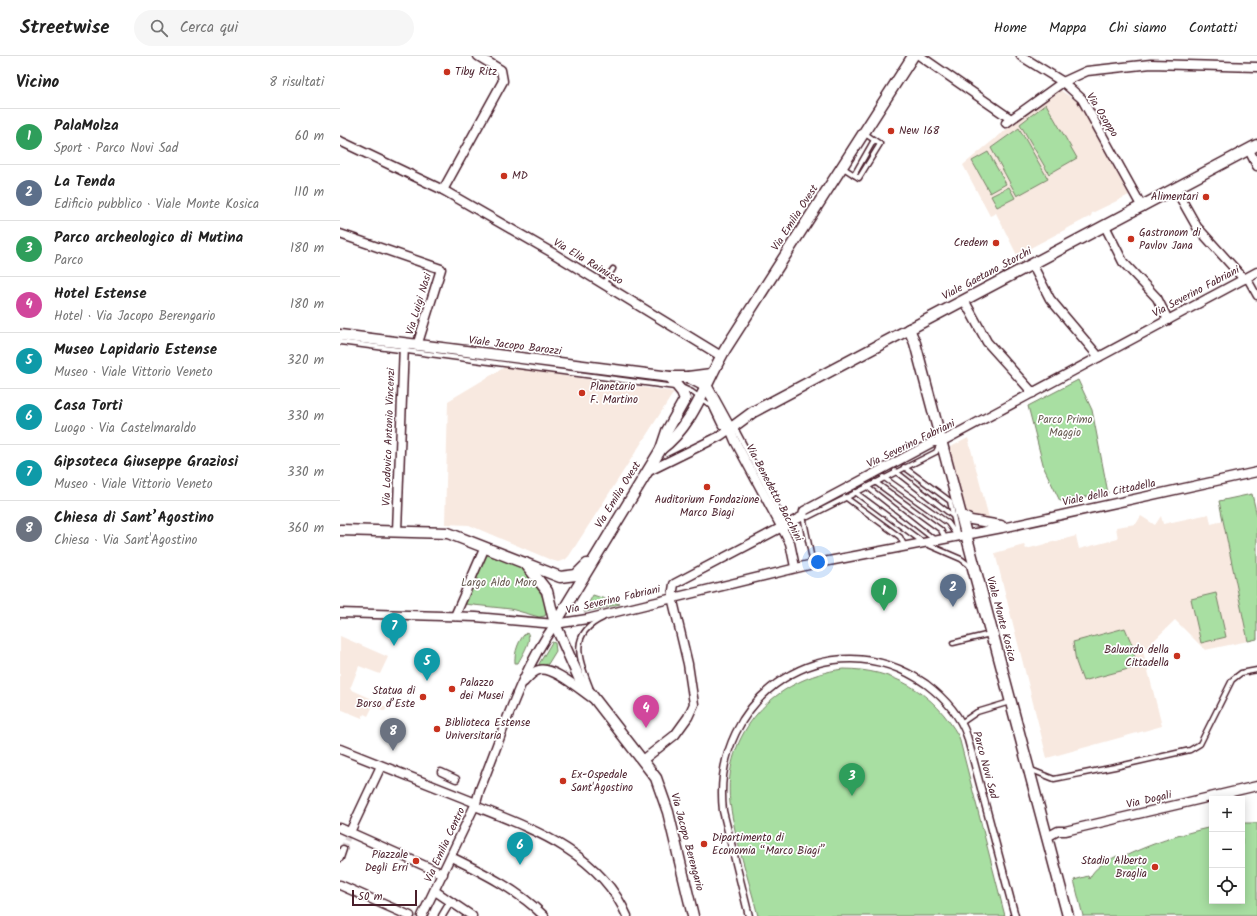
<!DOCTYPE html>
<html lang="it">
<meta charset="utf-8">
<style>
:root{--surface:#fff;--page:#f6f6f6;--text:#222;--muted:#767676;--line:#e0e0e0;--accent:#c8321e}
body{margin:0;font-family:Kalam,sans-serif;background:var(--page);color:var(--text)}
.controls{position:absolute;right:12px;bottom:12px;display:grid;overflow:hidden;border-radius:0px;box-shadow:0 2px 10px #0003}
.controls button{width:36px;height:36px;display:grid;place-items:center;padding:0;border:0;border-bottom:1px solid var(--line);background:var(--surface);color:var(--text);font:20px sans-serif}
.scale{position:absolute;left:12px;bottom:10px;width:65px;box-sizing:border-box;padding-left:4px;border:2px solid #4a1f2b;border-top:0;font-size:11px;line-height:14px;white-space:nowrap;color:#4a1f2b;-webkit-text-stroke:3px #fff;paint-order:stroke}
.you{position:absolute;left:478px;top:506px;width:14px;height:14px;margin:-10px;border:3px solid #fff;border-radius:50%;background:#1a73e8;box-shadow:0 0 0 6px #1a73e833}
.badge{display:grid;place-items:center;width:26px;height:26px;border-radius:50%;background:var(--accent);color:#fff;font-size:13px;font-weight:700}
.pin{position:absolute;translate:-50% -33px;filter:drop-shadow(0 1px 2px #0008)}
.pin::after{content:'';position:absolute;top:21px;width:14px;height:12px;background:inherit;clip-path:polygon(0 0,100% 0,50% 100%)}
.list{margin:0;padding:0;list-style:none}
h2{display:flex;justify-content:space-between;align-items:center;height:52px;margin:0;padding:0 16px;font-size:17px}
h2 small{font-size:13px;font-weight:400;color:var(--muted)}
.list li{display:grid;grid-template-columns:26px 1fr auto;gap:12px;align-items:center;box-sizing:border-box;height:56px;padding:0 16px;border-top:1px solid var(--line)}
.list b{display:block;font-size:15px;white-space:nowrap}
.list p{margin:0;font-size:13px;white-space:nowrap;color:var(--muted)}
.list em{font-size:13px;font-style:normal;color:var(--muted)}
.icon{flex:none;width:22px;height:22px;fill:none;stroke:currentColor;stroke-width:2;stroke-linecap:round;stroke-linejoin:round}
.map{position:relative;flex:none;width:917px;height:860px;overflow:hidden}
header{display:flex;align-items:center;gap:24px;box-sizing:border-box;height:56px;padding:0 20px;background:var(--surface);border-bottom:1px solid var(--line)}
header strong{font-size:19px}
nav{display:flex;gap:22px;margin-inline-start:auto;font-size:14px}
.search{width:280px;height:36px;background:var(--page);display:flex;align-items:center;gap:10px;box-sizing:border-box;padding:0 14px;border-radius:22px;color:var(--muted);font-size:15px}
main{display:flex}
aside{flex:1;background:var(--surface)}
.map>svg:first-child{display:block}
.built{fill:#f8e9e0}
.green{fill:#a8dfa2;stroke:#797f66}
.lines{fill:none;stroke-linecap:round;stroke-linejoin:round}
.pedestrian-tunnel{stroke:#dbd2d5;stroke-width:6;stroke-dasharray:6 3;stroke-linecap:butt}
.service-casing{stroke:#4a1f2b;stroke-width:7}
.pedestrian-casing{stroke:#4a1f2b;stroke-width:9}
.minor-casing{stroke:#4a1f2b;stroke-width:11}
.tertiary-casing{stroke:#4a1f2b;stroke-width:13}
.service{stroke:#fff;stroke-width:4}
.pedestrian{stroke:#fff;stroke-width:6}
.minor{stroke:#fff;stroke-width:8}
.tertiary{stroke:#fff;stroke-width:10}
.poi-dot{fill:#c8321e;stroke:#fff;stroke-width:1.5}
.labels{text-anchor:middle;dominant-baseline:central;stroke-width:3.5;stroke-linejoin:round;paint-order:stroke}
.poi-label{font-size:11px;fill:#4a1f2b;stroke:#fff;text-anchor:start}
.street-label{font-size:11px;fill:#4a1f2b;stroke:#fff}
.park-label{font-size:11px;fill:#66594f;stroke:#fff}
</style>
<header>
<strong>Streetwise</strong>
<div class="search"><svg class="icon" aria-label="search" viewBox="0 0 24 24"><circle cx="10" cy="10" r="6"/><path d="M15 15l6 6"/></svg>Cerca qui</div>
<nav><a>Home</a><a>Mappa</a><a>Chi siamo</a><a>Contatti</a></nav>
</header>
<main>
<aside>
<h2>Vicino<small>8 risultati</small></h2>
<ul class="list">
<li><span class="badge" style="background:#2e9e5b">1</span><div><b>PalaMolza</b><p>Sport · Parco Novi Sad</p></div><em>60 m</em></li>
<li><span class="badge" style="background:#5c6f8a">2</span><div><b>La Tenda</b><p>Edificio pubblico · Viale Monte Kosica</p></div><em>110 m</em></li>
<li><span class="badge" style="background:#2e9e5b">3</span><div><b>Parco archeologico di Mutina</b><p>Parco</p></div><em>180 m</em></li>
<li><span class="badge" style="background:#d1479c">4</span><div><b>Hotel Estense</b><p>Hotel · Via Jacopo Berengario</p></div><em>180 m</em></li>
<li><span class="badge" style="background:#0f9aa8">5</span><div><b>Museo Lapidario Estense</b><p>Museo · Viale Vittorio Veneto</p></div><em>320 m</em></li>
<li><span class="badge" style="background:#0f9aa8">6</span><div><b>Casa Torti</b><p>Luogo · Via Castelmaraldo</p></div><em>330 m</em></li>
<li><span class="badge" style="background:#0f9aa8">7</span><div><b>Gipsoteca Giuseppe Graziosi</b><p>Museo · Viale Vittorio Veneto</p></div><em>330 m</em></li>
<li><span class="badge" style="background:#6b7280">8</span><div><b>Chiesa di Sant’Agostino</b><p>Chiesa · Via Sant'Agostino</p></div><em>360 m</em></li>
</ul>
</aside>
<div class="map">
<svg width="917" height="860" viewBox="0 0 917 860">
<rect width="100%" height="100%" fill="#fff"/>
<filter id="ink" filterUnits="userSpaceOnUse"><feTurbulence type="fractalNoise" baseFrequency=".025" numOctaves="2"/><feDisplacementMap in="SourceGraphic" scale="8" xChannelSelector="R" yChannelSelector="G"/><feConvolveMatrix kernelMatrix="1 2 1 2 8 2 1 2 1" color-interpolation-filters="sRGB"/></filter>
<g filter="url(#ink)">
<g class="built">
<polygon points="717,32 738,46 789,139 752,157 751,160 677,199 656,157 650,160 623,109"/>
<polygon points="165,311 334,336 229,500 225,504 218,506 211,504 129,469 105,468 108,345"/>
<polygon points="628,382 649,462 637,463 627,458 609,392"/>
<polygon points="869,458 871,468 883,465 908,585 865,594 835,564 803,595 822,670 707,702 655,497 684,489 686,493 736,480 739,493 778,483 776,471 796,468 801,460 815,469 821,460 823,468"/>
<polygon points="0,580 48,601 40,618 19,610 10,633 39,646 39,647 47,651 45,655 33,650 28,660 24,658 22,662 0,653"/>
</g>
<g class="green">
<polygon points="706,48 737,102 709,118 680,68"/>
<polygon points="679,72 708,123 677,140 651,92"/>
<polygon points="648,96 666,128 650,137 632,105"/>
<polygon points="669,131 675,142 657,151 651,140"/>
<polygon points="738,324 752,354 768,437 720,445 704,412 688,350"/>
<polygon points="912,438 917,460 917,583 908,585 879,445"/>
<path d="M147 493C157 499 171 504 180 511 190 520 211 546 205 560L199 561 171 553 124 548Z"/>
<polygon points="876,537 886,581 861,587 851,543"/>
<polygon points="253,539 280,548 244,556"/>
<polygon points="785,572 793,591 796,611 743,625 736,606 733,586"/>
<path d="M187 576C193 584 182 599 178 607H175C174 597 179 582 187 576Z"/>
<polygon points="212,586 215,587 216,595 208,608 200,610 199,608"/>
<path d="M503 613C553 613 594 636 619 681L665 860H418C409 824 395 784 390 747 382 676 435 622 503 613Z"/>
<path d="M902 767H917V860H743L734 824 748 820 749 823C755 811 765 806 777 800L781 802C810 788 840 778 872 771V845H902Z"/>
</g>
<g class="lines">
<polyline class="pedestrian-tunnel" points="3,793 8,780"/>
<g class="service-casing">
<g id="service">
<polyline points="502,111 519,122 540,88 524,77"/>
<polyline points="514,119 534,84"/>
<polyline points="263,228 273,213"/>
<polyline points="0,286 335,331"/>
<polyline points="341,331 352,336 370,349"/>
<polyline points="370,347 381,370 387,372"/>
<polyline points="394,370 447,470"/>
<polyline points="564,411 610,445 617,477"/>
<polyline points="555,415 613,460"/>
<polyline points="543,421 608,467 617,480"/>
<polyline points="535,426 601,474 605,482"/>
<polyline points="526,430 595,484"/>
<polyline points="515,436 584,487 621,503 629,509 650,586"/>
<polyline points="505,441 560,481 564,489"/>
<polyline points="473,508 463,460 468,461 596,396 600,388"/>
<polyline points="613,587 650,578"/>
<path d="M250 631C239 603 228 578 263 562"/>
<polyline points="621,667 637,656 670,646"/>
<polyline points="689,713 714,723 775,711 850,694 860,688 892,624 901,617 917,614"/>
</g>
</g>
<g class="pedestrian-casing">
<g id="pedestrian">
<polyline points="907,222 917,240"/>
<polyline points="101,716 116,723"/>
<polyline points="0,802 3,793"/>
<polyline points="102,860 111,845"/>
<path d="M409 860 383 755C370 640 489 560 586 628 603 641 620 659 627 680L675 860"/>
</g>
</g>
<g class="minor-casing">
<g id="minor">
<polyline points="580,0 671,63"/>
<polyline points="681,0 723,26 742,43 802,151"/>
<polyline points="666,67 723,26 747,15 811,8 917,11"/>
<polyline points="0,85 103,134 211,196 381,300"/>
<polyline points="909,94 917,110"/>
<polyline points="835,132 857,171 904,223"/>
<polyline points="103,134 163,25 161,14 138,0"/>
<polyline points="765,170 783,206 817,242 828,264"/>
<polyline points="0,178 101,213 77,290"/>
<polyline points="692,208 710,243 759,301"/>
<polyline points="624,244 647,286 693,337"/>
<polyline points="307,416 380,380 390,373 395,385 450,487 455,511"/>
<polyline points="619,457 631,464 661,469"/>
<polyline points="57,475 64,288"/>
<polyline points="0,557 136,561 215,568 247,563 473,508 662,472 917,416"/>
<polyline points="115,560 145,491"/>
<path d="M184 626C188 622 193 615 199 614 213 610 240 634 252 642"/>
<polyline points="0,693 136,747"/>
<polyline points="303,704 335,679 348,661 354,648 348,608 332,541 334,528 463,460 464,455 593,386 601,386 917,216"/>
<path d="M135 750C193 773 260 797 287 860"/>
<polyline points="0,772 103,818"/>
<polyline points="10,776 41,710"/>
<polyline points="707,781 718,775 725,775 917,730"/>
<path d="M111 801C144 817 178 834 204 860"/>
<polyline points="0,829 70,860"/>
<polyline points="95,835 132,860"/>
<path d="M82 860 136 747 140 733C163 677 179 618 215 568"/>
</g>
</g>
<g class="tertiary-casing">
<g id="tertiary">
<polyline points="569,273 575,287 728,860"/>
<polyline points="0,279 330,321 348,321 371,318"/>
<polyline points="348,321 367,331 390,373 413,356 917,89"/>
<path d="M321 393C354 369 366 325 386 292L573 0"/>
<polyline points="0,474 108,477 220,521 236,519 247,508"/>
<polyline points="185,507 207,535 215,568 240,624 316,722 328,756 353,860"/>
<polyline points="215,568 321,393 327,375 345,343 342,336 330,321"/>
</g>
</g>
<use href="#service" class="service"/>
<use href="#pedestrian" class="pedestrian"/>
<use href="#minor" class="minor"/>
<use href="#tertiary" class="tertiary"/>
</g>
</g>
<g class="poi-dot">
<circle cx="107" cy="16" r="4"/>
<circle cx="551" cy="75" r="4"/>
<circle cx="164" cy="120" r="4"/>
<circle cx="866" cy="141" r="4"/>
<circle cx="791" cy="183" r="4"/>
<circle cx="656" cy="187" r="4"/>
<circle cx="242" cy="337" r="4"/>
<circle cx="367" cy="431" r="4"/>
<circle cx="837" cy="600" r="4"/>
<circle cx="112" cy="633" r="4"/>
<circle cx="83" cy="641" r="4"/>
<circle cx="97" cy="673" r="4"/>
<circle cx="223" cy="725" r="4"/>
<circle cx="364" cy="788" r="4"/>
<circle cx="76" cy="805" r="4"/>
<circle cx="815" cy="811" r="4"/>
</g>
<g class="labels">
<g class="poi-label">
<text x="115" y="16">Tiby Ritz</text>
<text x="559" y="75">New 168</text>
<text x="172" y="120">MD</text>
<text x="858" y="141" text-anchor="end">Alimentari</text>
<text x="799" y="177">Gastronom di<tspan x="799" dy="13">Pavlov Jana</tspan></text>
<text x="648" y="187" text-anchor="end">Credem</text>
<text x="250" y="331">Planetario<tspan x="250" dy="13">F. Martino</tspan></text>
<text x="367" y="444" text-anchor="middle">Auditorium Fondazione<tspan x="367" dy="13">Marco Biagi</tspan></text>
<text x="829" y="594" text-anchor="end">Baluardo della<tspan x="829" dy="13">Cittadella</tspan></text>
<text x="120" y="627">Palazzo<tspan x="120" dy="13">dei Musei</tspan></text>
<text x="75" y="635" text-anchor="end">Statua di<tspan x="75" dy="13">Borso d’Este</tspan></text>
<text x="105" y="667">Biblioteca Estense<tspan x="105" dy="13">Universitaria</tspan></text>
<text x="231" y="719">Ex-Ospedale<tspan x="231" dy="13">Sant'Agostino</tspan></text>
<text x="372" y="782">Dipartimento di<tspan x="372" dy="13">Economia “Marco Biagi”</tspan></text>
<text x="68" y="799" text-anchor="end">Piazzale<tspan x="68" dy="13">Degli Erri</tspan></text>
<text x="807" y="805" text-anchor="end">Stadio Alberto<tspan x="807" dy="13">Braglia</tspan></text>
</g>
<g class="street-label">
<text transform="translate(762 59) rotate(58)">Via Osoppo</text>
<text transform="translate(455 162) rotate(-57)">Via Emilia Ovest</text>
<text transform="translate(248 206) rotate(31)">Via Elia Rainusso</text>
<text transform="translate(647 218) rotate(-28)">Viale Gaetano Storchi</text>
<text transform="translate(856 236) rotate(-28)">Via Severino Fabriani</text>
<text transform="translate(79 248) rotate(-73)">Via Luigi Nasi</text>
<text transform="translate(175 290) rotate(7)">Viale Jacopo Barozzi</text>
<text transform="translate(49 381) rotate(-88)">Via Lodovico Antonio Vincenzi</text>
<text transform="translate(571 388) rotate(-26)">Via Severino Fabriani</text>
<text transform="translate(434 437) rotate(62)">Via Benedetto Bacchini</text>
<text transform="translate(769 437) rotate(-12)">Viale della Cittadella</text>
<text transform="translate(278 439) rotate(-58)">Via Emilia Ovest</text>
<text transform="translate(273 544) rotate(-13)">Via Severino Fabriani</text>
<text transform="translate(661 563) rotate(75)">Viale Monte Kosica</text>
<text transform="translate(645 709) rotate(75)">Parco Novi Sad</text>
<text transform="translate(809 744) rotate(-13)">Via Dogali</text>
<text transform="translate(347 786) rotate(75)">Via Jacopo Berengario</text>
<text transform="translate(105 789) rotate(-65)">Via Emilia Centro</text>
</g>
<g class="park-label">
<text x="725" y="364">Parco Primo<tspan x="725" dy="13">Maggio</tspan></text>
<text x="159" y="527">Largo Aldo Moro</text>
</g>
</g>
</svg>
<div class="controls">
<button>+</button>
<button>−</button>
<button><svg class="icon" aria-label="locate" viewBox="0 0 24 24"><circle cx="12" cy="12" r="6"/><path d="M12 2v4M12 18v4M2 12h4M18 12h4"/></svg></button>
</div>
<div class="scale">50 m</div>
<div class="you"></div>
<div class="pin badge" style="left:544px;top:555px;background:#2e9e5b">1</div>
<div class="pin badge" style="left:613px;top:551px;background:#5c6f8a">2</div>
<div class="pin badge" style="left:512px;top:740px;background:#2e9e5b">3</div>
<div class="pin badge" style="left:306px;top:672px;background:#d1479c">4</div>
<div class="pin badge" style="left:87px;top:625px;background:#0f9aa8">5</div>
<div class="pin badge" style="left:180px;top:809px;background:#0f9aa8">6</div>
<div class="pin badge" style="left:54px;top:590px;background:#0f9aa8">7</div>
<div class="pin badge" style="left:53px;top:695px;background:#6b7280">8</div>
</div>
</main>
